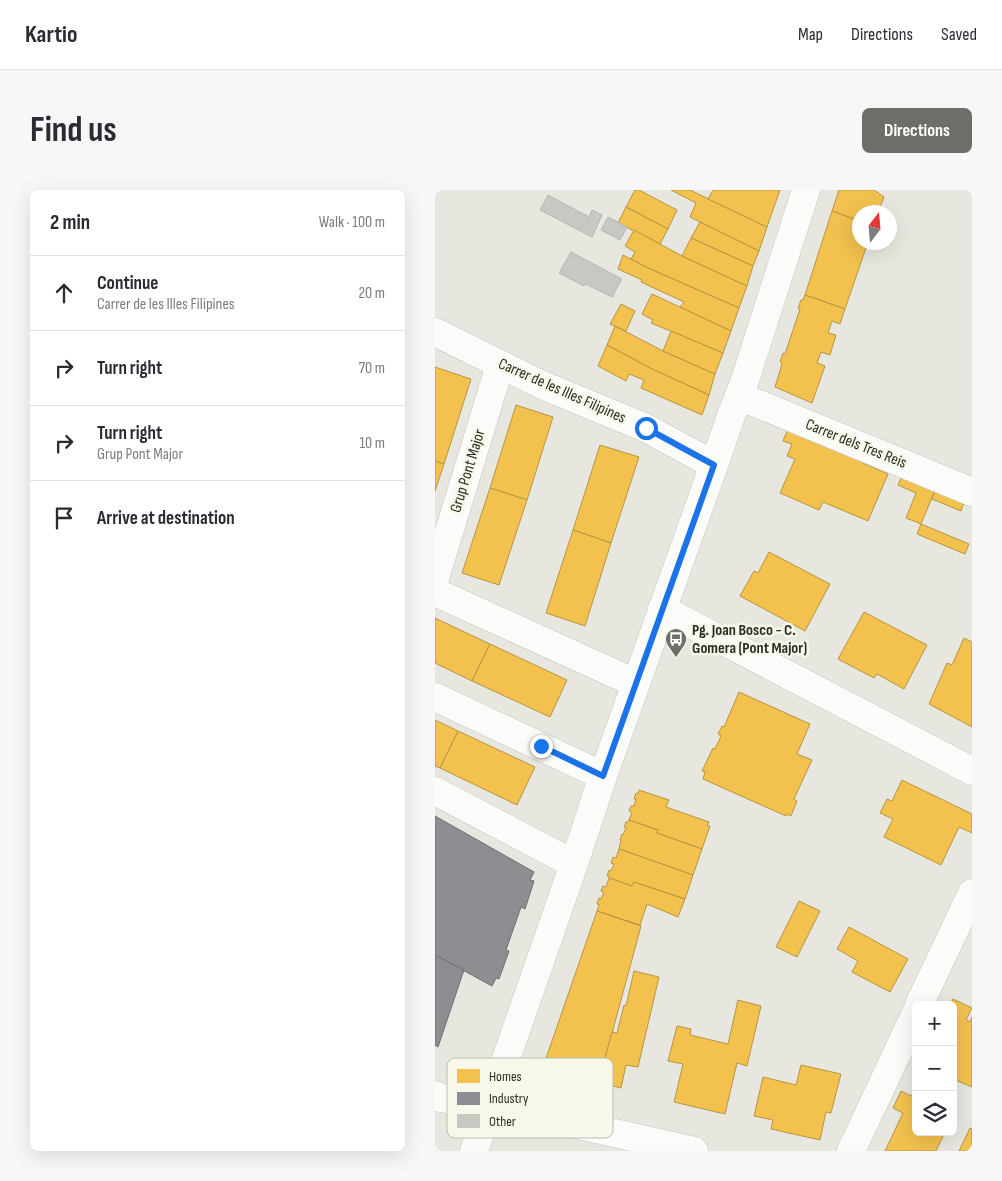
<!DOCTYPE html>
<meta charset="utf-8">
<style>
:root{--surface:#fff;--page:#f7f7f7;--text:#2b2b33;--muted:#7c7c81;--line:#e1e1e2;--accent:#6e6e68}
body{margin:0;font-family:"Sofia Sans Condensed",sans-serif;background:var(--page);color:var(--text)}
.controls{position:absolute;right:15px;bottom:15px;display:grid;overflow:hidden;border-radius:8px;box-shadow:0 5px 20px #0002}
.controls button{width:45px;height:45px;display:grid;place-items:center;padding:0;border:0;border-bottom:1px solid var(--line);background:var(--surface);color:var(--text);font:25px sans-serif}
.compass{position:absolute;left:417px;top:15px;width:45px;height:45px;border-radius:50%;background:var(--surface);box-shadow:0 5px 20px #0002;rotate:16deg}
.stop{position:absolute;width:15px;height:15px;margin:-11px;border:4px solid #1a73e8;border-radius:50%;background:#fff}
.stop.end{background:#1a73e8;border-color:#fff;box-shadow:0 1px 5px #0008}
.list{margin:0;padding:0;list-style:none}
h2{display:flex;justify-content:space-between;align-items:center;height:65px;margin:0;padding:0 20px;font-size:21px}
h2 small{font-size:16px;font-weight:400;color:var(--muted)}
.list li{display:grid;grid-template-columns:32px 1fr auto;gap:15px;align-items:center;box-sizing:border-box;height:75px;padding:0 20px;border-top:1px solid var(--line)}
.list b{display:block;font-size:19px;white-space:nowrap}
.list p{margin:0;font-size:16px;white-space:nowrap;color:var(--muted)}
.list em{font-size:16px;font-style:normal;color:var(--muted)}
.icon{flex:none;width:28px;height:28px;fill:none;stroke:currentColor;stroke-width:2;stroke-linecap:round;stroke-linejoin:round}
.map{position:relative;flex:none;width:537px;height:961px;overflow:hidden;border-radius:8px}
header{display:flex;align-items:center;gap:30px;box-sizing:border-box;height:70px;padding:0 25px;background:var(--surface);border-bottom:1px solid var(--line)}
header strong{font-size:24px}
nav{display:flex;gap:28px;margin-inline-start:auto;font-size:18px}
.intro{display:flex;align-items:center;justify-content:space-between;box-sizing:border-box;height:120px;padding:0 30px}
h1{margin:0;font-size:35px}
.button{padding:12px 22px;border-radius:8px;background:var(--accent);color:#fff;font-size:18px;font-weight:700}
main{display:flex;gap:30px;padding:0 30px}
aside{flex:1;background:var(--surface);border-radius:8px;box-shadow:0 5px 20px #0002}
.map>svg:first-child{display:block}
.homes{fill:#f2c14e;stroke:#b79543}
.industry{fill:#8d8d92;stroke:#707072}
.building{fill:#c8c8c2;stroke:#b7b6b1}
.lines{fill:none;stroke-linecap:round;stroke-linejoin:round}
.minor-casing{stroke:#c4c4be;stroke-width:29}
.minor{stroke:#fbfbfa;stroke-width:28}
.route{stroke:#1a73e8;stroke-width:6}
.labels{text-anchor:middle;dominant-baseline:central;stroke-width:5;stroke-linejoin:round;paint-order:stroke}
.street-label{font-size:16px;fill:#2d2d28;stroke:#f8f8ea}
.poi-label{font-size:16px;font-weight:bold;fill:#2d2d28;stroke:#f8f8ea;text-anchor:start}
.key{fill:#f8f8ea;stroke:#bbbbb0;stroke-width:1}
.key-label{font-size:14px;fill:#2d2d28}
</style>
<header>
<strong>Kartio</strong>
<nav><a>Map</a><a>Directions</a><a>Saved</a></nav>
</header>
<div class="intro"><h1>Find us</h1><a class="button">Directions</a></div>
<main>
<aside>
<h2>2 min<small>Walk · 100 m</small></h2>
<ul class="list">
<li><svg class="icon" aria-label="ahead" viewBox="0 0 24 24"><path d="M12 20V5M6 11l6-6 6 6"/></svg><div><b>Continue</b><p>Carrer de les Illes Filipines</p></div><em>20 m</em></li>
<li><svg class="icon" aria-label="right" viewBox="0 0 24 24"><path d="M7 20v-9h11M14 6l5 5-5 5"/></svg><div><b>Turn right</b></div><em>70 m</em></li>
<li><svg class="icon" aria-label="right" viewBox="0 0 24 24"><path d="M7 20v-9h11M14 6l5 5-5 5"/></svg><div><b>Turn right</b><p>Grup Pont Major</p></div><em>10 m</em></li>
<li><svg class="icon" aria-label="arrive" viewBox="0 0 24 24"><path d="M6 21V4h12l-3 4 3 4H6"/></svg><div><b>Arrive at destination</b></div></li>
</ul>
</aside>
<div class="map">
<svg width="537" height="961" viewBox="0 0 537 961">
<rect width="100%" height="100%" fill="#e7e7e0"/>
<g class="homes">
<polygon points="200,0 204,0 242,20 233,39 191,17"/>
<polygon points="236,0 255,0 332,37 324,61 255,27 261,13"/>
<polygon points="278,0 345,0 332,37 273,9"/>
<polygon points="404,0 439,0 449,7 443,22 424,22 424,31 397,21"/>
<polygon points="191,17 233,39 225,54 183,33"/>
<polygon points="397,21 424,31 424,52 433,52 410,119 370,105"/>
<polygon points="265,32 324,61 318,76 256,48"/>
<polygon points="199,40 247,66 312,96 304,118 213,78 196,69 200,62 190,56"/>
<polygon points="256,48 318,76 312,96 247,66"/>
<polygon points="188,65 213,78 304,118 296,141 245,117 249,112 206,92 207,90 183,79"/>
<polygon points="217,104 296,141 288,163 216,133 218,130 207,124"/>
<polygon points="370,105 410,119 405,134 397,131 393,143 401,145 395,165 386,162 382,173 390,176 377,213 340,197 347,174 345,172 348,163 350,164 365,119 363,118 366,110 368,110"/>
<polygon points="186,114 200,121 191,141 175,134"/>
<polygon points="180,136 228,161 280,184 274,205 215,178 172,155"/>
<polygon points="236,141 288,163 280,184 228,161"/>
<polygon points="172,155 215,178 274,205 267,225 206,198 209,190 194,184 191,191 163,176"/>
<polygon points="0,177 36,189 9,274 0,271"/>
<polygon points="81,215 118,227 92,310 55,298"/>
<polygon points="354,236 430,268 428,273 453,284 433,331 388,312 384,320 345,303 360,269 352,266 357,254 348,251"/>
<polygon points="165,255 204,267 176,353 138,340"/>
<polygon points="0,271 9,274 0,301"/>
<polygon points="468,284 501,298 486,334 471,328 481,303 463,295"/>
<polygon points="55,298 92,310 64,395 27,383"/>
<polygon points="501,298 530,309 526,321 497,309"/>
<polygon points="486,334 534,354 530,364 482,344"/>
<polygon points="138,340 176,353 150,436 111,423"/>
<polygon points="334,362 395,394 370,441 305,406 319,381 323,383"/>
<polygon points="429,422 492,455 469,499 442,484 439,488 403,469"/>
<polygon points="0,428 55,454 37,491 0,473"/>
<polygon points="529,448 537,452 537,537 494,514 512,473 517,475"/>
<polygon points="55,454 132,490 115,527 37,491"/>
<polygon points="304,502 375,534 362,564 377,570 359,609 362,611 356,626 352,624 351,626 268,589 270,582 267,581 278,558 280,559 286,546 283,544 287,536 289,537"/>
<polygon points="0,530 23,541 5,578 0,576"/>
<polygon points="23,541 100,577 82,615 5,578"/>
<polygon points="467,590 537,624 537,643 524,637 506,675 449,647 458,629 445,623 452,609 457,611"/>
<polygon points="204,600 234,610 231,617 274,632 272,636 275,636 267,659 222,643 223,640 194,630 197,622 194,621 196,616 199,616 201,609 199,609 201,603 203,604"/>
<polygon points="194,630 223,640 222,643 267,659 258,685 184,659 186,651 185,650 187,644 188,645 191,638 189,637 191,632 193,632"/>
<polygon points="184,659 258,685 250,709 199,692 197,696 174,688 174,686 172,686 174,680 176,681 179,674 176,673 178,667 181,668"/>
<polygon points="174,688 197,696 199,692 250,709 243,727 212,714 205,735 162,721 164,715 162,714 164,708 166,709 169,702 166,701 168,696 171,697"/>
<polygon points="364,711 385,721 362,767 341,757"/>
<polygon points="162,721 206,736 163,895 158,894 156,901 119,888 122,881 108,877"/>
<polygon points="414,737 473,769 455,802 417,782 423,771 402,759"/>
<polygon points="199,781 224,787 203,877 191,875 186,898 167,893 168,887 165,886 177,842 182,843 189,815 191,816"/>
<polygon points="518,809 537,818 531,830 535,832 537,827 537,897 518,889 518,815 515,815"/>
<polygon points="303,810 326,816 312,876 302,873 290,924 239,912 248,874 233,871 242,836 256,839 255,845 293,854"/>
<polygon points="366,875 406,884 396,923 391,922 385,950 336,939 338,930 319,926 328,887 361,895"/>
<polygon points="466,901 476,906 478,903 481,904 481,942 510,942 501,961 450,961 468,923 458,918"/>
<polygon points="535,938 537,939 537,961 524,961"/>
</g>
<g class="industry">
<polygon points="0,626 99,682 95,690 99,691 90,719 86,717 71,760 74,761 64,789 61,788 57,796 0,765"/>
<polygon points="0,765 29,780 3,857 0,855"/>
</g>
<g class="building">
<polygon points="113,5 154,27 157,20 167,25 157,47 105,20"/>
<polygon points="173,27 192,37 185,50 166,40"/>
<polygon points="136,62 187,89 177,107 151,94 149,96 124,83"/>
</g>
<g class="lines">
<g class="minor-casing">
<g id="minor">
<polyline points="0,142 107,195 211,238 279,275"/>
<polyline points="304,206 537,302"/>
<polyline points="0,388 65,175"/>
<polyline points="0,402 200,493"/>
<polyline points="227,419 537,581"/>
<polyline points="0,507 168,586"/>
<polyline points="0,601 139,674"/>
<polyline points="484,815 537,703"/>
<polyline points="0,905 6,908 104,926 259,961"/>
<polyline points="39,961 139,674 168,586 279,275 296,226 311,187 371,0"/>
<polyline points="416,961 481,823"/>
</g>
</g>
<use href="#minor" class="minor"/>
</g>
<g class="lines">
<polyline class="route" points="106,556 168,586 279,275 211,238"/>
</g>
<defs>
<g id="bus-pin" transform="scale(1.125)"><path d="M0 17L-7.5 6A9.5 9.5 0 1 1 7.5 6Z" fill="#6e6e68" stroke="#f8f8ea"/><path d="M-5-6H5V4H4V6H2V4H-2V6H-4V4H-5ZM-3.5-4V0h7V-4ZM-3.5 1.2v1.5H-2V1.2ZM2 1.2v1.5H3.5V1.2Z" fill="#fff"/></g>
</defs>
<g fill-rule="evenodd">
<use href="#bus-pin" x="241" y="449"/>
</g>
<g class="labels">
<g class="street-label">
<text transform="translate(127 201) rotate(24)">Carrer de les Illes Filipines</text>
<text transform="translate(421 254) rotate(22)">Carrer dels Tres Reis</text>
<text transform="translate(33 281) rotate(-73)">Grup Pont Major</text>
</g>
<g class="poi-label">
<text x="257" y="440">Pg. Joan Bosco - C.<tspan x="257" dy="18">Gomera (Pont Major)</tspan></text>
</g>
</g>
<rect x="12" y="868" width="166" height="80" rx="8" class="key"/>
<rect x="22" y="879" width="23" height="14" fill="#f2c14e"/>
<rect x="22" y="902" width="23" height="13" fill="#8d8d92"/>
<rect x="22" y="924" width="23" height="14" fill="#c8c8c2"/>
<g class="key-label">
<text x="54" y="891">Homes</text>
<text x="54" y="913">Industry</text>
<text x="54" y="936">Other</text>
</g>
</svg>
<div class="controls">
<button>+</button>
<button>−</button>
<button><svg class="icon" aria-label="layers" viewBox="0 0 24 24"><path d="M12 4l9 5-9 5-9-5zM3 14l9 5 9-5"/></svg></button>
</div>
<svg class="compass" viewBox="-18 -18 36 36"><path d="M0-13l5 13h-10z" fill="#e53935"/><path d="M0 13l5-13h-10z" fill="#7c7c81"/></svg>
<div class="stop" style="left:211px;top:238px"></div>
<div class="stop end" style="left:106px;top:556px"></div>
</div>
</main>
